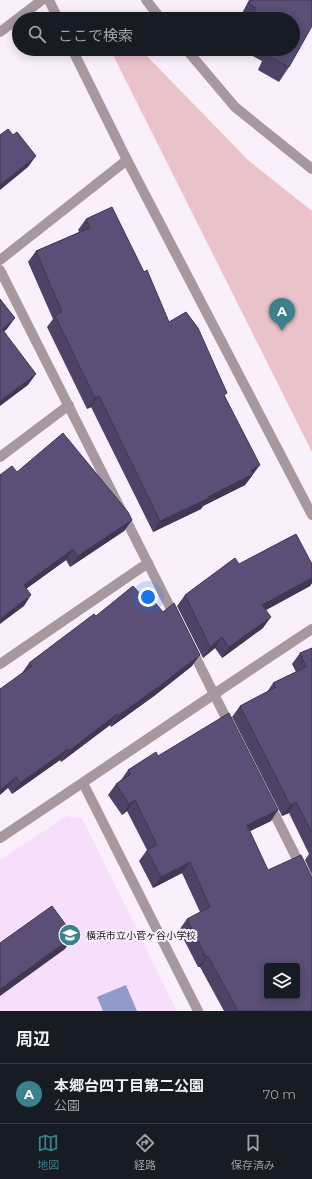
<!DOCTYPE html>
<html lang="ja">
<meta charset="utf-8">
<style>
:root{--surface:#171b24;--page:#20242c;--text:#f1f3f6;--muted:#9ea1a6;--line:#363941;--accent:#3a818b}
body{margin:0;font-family:Montserrat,"Noto Sans JP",sans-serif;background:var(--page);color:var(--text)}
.controls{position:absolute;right:12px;bottom:12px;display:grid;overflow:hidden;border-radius:4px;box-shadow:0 2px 10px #0003}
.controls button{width:36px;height:36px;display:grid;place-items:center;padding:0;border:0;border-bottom:1px solid var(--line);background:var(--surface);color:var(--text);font:20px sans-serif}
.you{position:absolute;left:148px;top:597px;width:14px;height:14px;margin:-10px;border:3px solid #fff;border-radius:50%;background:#1a73e8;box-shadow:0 0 0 6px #1a73e833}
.badge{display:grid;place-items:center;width:26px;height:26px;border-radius:50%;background:var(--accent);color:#fff;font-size:13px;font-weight:700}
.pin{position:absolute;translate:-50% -33px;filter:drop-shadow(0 1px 2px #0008)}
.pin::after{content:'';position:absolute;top:21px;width:14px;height:12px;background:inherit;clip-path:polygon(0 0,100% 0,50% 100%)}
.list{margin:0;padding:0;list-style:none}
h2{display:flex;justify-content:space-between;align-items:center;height:52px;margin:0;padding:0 16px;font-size:17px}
h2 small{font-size:13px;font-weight:400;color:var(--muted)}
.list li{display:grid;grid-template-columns:26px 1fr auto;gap:12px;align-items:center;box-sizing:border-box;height:60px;padding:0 16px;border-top:1px solid var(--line)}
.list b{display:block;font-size:15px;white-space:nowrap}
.list p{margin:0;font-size:13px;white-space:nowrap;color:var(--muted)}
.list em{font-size:13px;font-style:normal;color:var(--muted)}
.icon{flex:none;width:22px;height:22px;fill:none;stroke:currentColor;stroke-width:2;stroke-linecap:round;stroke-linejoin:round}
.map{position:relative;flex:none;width:312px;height:1011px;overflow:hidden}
.search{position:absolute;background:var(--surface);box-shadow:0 2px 10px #0003;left:12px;right:12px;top:12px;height:44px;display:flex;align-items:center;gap:10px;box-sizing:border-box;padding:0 14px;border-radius:22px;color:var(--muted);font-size:15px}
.sheet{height:112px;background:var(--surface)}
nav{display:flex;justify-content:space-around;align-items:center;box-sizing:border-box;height:56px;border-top:1px solid var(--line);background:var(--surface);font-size:11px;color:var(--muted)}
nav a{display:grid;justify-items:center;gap:2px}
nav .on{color:var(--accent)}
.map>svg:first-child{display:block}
.built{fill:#f7defb}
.green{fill:#eac3ca}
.water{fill:#919ac8}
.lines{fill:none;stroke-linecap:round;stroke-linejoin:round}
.minor{stroke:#a798a0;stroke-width:10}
.wall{fill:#4e4366}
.shaded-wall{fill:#403753}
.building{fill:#5b4e77;stroke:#403753;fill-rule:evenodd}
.labels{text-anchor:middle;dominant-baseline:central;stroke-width:4;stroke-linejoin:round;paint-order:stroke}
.poi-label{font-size:10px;fill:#1a111b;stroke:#faf0fc;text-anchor:start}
</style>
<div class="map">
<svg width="312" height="1011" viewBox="0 0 312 1011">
<rect width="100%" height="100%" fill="#faf0fc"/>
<polygon class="built" points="67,816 82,818 177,1011 0,1011 0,860"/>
<polygon class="green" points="110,49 140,49 249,161 312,211 312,452"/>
<polygon class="water" points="126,985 137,1011 103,1011 97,997"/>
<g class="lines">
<g class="minor">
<polyline points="49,0 58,19"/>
<polyline points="146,0 161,19"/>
<polyline points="0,32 42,0"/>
<polyline points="72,49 127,160 312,515"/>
<polyline points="186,49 235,107 312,169"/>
<polyline points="0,260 127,160"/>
<polyline points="0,270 175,617"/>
<polyline points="0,457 69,405"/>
<polyline points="191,648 230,726"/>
<polyline points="0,664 148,563"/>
<polyline points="83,783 198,1011"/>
<polyline points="269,803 312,889"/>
<path d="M0 838C104 769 207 698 312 629"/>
</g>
</g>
<g class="wall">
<polygon points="249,0 312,0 289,67 279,82 258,70 262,61 240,49 293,49 293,19 239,19"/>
<polygon points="86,219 169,322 225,397 252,476 245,485 203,506 201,509 153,532 91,407 87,409 47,327 53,319 28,262 36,251 79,232 78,230"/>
<polygon points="17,472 132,520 124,531 70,567 66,560 26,589 24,606"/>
<polygon points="312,564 312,583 310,586 266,610 263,628 222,658 215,648 203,658 177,606 185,595"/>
<polygon points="96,616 192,666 154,696 111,727 110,725 61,762 60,760 12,794 8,788 22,673 29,663"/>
<polygon points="312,648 312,875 305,860 309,854 289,813 282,816 232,717 240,706 267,692 273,683 296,672 292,664 300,653"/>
<polygon points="158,756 271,821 250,831 312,1011 224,1011 200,967 198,967 179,930 187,919 200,912 182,873 153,888 139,861 147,850 127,811 122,815 108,795 116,784 121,780 128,770"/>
</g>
<g class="shaded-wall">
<polygon points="36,156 28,167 0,190 0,185"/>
<polygon points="15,318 7,329 0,335 2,329"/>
<polygon points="36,374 28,385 0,406 0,401"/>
<polygon points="99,396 91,407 87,409 95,398"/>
<polygon points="260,465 245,485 203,506 201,509 153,532 160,521 208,497 251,470"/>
<polygon points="132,520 124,531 70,567 78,556"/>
<polygon points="73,549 66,560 16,596 24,585"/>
<polygon points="312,578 312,583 310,586 255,616 262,605"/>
<polygon points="31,595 24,606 0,624 0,619"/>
<polygon points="271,617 263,628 222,658 229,647"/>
<polygon points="222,637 215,648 203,658 210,647"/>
<polygon points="200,655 192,666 154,696 111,727 118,716"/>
<polygon points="117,714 110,725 61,762 69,751"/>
<polygon points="68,749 60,760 12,794 20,783"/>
<polygon points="16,777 8,788 0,795 0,790"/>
<polygon points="135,800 127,811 122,815 129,804"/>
<polygon points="296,802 289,813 282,816 290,805"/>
<polygon points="278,810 271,821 240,836 247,825"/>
<polygon points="190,862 182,873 153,888 161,877"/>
<polygon points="74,936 65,949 0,996 0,989"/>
<polygon points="208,956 200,967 198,967 206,957"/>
</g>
<g class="building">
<polygon points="251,0 312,0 312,26 289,67 268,56 271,49 293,49 293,19 250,19 256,8 249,4"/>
<polygon points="8,129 13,135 17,132 36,156 0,185 0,135"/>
<polygon points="112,207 144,272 147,270 169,322 186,312 198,328 227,393 224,395 260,465 251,470 253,474 208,497 209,498 160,521 99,396 95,398 55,316 62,312 36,251 90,228 86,219"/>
<polygon points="0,299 15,318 2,329 36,374 0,401"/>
<polygon points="63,433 128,512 132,520 78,556 73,549 24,585 31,595 0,619 0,475 12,466 17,472"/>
<polygon points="296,534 312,564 312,578 262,605 271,617 229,647 222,637 210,647 185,595 235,558 239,564"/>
<polygon points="133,586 142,596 146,592 163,612 174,603 200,655 161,685 118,716 117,714 69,751 68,749 20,783 16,777 0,790 0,689 32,666 29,663 94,614 96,616"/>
<polygon points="312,648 312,833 296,802 290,805 240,706 276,687 273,683 306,667 300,653"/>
<path d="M229 713 278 810 247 825 268 870 301 855 312 877V1011H238L208 956 206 957 187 919 210 907 190 862 161 877 147 850 157 845 135 800 129 804 116 784 131 774 128 770 156 752 158 756ZM267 966H297V996H267Z"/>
<polygon points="52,906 74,936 0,989 0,943"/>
</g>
<defs>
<g id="school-disc" transform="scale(1.15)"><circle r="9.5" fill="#3a818b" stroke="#faf0fc"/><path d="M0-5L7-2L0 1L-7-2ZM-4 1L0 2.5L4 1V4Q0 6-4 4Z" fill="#fff"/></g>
</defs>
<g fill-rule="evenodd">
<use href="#school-disc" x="70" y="935"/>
</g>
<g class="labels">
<g class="poi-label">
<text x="86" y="935">横浜市立小菅ヶ谷小学校</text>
</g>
</g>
</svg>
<div class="controls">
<button><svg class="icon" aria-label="layers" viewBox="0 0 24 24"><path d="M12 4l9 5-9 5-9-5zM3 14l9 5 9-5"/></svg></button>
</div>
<div class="you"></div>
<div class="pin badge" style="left:282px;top:331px">A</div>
<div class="search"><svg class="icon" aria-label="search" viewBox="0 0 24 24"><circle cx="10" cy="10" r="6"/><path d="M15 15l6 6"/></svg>ここで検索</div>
</div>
<section class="sheet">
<h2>周辺<small></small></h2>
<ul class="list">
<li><span class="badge">A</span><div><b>本郷台四丁目第二公園</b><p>公園</p></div><em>70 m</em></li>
</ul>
</section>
<nav>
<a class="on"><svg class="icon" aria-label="map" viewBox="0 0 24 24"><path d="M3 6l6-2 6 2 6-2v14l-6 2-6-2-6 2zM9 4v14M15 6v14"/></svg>地図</a>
<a><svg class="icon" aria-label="directions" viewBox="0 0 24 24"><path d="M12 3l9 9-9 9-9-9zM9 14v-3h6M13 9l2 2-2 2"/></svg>経路</a>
<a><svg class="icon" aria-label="saved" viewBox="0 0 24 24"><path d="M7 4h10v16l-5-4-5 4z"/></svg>保存済み</a>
</nav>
